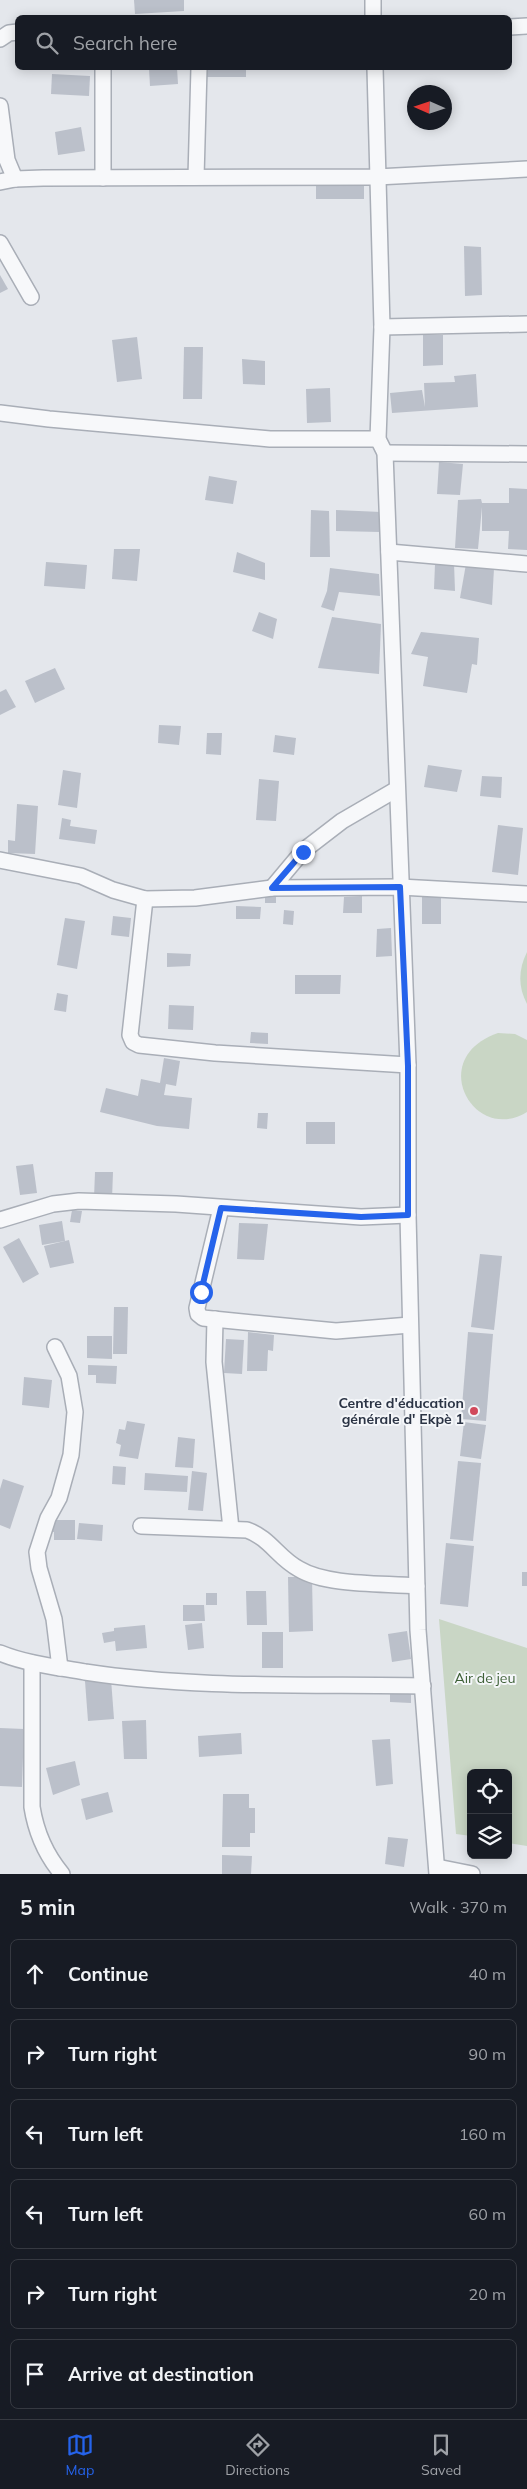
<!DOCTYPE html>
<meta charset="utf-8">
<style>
:root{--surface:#171b24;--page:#242831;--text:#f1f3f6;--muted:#9ea1a6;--line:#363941;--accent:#2563eb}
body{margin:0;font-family:Mulish,sans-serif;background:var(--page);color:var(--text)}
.controls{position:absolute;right:15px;bottom:15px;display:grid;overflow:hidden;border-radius:8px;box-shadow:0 2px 12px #0003}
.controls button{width:45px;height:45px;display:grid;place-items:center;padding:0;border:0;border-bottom:1px solid var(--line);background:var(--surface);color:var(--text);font:25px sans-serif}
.compass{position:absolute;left:407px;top:85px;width:45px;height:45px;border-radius:50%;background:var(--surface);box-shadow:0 2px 12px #0003;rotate:273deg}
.stop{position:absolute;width:15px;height:15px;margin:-11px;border:4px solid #2563eb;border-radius:50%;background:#fff}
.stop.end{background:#2563eb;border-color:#fff;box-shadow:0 1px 5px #0008}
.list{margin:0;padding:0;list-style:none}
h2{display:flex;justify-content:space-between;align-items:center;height:65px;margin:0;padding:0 20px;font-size:21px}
h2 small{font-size:16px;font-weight:400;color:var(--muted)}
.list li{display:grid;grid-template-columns:32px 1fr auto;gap:15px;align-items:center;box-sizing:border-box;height:70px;margin:0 10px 10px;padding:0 10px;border:1px solid var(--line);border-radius:8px}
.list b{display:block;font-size:19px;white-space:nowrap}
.list em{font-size:16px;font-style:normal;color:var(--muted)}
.icon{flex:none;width:28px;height:28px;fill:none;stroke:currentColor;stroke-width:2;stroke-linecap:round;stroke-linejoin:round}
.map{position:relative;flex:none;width:527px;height:1874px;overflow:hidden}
.search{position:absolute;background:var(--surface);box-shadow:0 2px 12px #0003;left:15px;right:15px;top:15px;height:55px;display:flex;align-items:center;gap:12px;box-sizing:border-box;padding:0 18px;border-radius:8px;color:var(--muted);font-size:19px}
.sheet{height:545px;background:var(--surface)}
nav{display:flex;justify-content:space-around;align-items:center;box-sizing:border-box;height:70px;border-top:1px solid var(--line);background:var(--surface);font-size:14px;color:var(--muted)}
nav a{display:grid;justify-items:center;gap:2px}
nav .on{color:var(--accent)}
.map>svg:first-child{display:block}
.green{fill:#c9d6c5}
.building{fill:#bbc0ca}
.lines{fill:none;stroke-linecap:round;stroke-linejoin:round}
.street-casing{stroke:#a9aeb7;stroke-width:18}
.street{stroke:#f7f8fa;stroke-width:15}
.route{stroke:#2563eb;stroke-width:6}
.poi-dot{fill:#d1495b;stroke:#f4f6f9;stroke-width:2}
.labels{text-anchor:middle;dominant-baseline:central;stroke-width:4;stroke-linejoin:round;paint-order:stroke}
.poi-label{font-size:14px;font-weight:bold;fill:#2b3445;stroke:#f4f6f9;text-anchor:end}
.park-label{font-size:14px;fill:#3f6138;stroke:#f4f6f9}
</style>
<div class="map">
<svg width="527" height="1874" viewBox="0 0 527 1874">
<rect width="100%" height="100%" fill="#e4e7ec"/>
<g class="green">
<path d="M527 952V1004C518 987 518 970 527 952Z"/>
<path d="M498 1033 515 1034 527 1040V1112C474 1145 425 1058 498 1033Z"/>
<polygon points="439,1619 527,1648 527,1846 508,1843 508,1773 471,1773 471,1836 456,1834"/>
</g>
<g class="building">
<polygon points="134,0 184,0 184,11 135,14"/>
<polygon points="149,68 177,68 178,84 150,86"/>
<rect x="206" y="68" width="40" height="9"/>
<polygon points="52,74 90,76 89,96 51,94"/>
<polygon points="81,127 85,151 58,155 55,132"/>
<rect x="316" y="181" width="48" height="18"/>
<polygon points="464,246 481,247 482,295 465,296"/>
<polygon points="0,275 8,289 0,293"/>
<polygon points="423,335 443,335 443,365 423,366"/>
<polygon points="137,337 142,379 117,382 112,340"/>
<polygon points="184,347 203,347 202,399 183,399"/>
<polygon points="242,359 265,361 265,385 243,384"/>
<polygon points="476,374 478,407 392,413 390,393 422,390 425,407 424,383 455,382 454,376"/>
<polygon points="330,388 331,422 307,423 306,389"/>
<polygon points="439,462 463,464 460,495 437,494"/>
<polygon points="209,476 237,481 233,504 205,500"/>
<polygon points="509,488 527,489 527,550 508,549 509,531 482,531 482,507 478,549 455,548 458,500 481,499 482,503 509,503"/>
<polygon points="311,510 329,511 330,557 310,557"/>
<polygon points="336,510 381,512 380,532 336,531"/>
<polygon points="114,549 140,549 137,581 112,579"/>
<polygon points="237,552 265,563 265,580 233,572"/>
<polygon points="46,562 87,565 85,589 44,586"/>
<polygon points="454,563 455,591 434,589 435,564"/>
<polygon points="466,564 494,568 492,605 460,598"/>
<polygon points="330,568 379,574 380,596 339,592 334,611 321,607 327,591"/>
<polygon points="259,612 277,619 273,639 252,631"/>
<polygon points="332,617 381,624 379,674 318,668"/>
<polygon points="421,632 479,638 477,665 472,664 467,693 423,686 428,657 411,654"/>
<polygon points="55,668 65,689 35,703 25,681"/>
<polygon points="6,689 16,707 0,715 0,692"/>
<polygon points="159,725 181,726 179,745 158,743"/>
<polygon points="207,733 222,733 221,755 206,754"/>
<polygon points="275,735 296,738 294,755 273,752"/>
<polygon points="428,765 462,770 457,792 424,787"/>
<polygon points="63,770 81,773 77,808 58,805"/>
<polygon points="482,776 502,777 501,798 480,796"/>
<polygon points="259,779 279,781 276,821 256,820"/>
<polygon points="17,804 38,806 35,854 8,853 8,840 15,841"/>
<polygon points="62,818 71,820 70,826 97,830 95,844 59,839"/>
<polygon points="498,825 523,828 518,875 492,872"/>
<polygon points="422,895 441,896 441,924 422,924"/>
<rect x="265" y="896" width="11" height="7"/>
<polygon points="362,896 362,913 343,913 344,897"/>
<polygon points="236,906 261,907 260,919 236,919"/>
<polygon points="284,910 294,911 293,925 283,924"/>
<polygon points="113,916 131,918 129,937 111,935"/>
<polygon points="65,918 85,921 77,969 57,965"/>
<polygon points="391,928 392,956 376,957 377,929"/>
<polygon points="167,953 191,954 190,966 167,967"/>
<polygon points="295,975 341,975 340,994 295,994"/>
<polygon points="57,993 68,995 66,1012 54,1010"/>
<polygon points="169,1005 194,1006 193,1030 168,1029"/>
<polygon points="251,1032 268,1033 268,1044 250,1043"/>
<polygon points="164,1058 180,1061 176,1086 166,1084 164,1095 192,1098 189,1129 157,1126 100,1112 106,1088 138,1096 141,1079 160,1083"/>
<polygon points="258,1113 268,1113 267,1129 257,1128"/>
<rect x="306" y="1122" width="29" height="22"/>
<polygon points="33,1164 37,1193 20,1195 16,1166"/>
<polygon points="95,1172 113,1172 112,1199 94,1198"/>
<polygon points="72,1210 82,1211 80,1223 70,1222"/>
<polygon points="62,1221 65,1241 42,1245 39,1225"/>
<polygon points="239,1223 268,1224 264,1260 237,1259"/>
<polygon points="19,1238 39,1274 23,1283 3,1247"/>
<polygon points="69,1240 74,1263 50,1268 44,1246"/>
<polygon points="480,1254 502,1256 494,1330 471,1327"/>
<polygon points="114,1307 128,1307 127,1354 113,1354"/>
<polygon points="248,1332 274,1335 273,1351 268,1350 267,1371 247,1371"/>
<polygon points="468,1332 493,1334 486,1421 461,1419"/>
<polygon points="87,1336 112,1336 112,1359 87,1358"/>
<polygon points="226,1339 244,1340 242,1374 224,1373"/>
<polygon points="88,1365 117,1366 116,1384 96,1383 96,1375 88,1375"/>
<polygon points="24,1377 52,1380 49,1408 22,1405"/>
<polygon points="127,1421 145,1424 138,1459 119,1456 121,1445 116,1443 119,1429 125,1430"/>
<polygon points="464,1422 486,1425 481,1459 460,1456"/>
<polygon points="178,1437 195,1439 193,1468 175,1467"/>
<polygon points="458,1461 481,1463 473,1541 450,1539"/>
<polygon points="113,1466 126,1467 125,1485 112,1484"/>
<polygon points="192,1471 207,1473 203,1511 188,1510"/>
<polygon points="145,1473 188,1476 187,1492 144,1490"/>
<polygon points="3,1479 24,1486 10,1529 0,1525 0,1489"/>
<polygon points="49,1520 75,1520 75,1540 54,1540 54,1532 48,1532"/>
<polygon points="79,1523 103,1525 102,1541 77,1539"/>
<polygon points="446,1543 474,1546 468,1607 440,1604"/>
<rect x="522" y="1572" width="5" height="14"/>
<polygon points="288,1577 312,1577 313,1631 289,1632"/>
<polygon points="246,1591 266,1591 267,1625 247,1625"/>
<rect x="206" y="1593" width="11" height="12"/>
<polygon points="183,1605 204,1605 205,1621 183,1621"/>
<polygon points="202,1623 204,1648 188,1650 185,1625"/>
<polygon points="145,1625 147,1648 116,1651 115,1641 104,1643 102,1633 114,1631 114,1628"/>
<polygon points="407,1631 411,1659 392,1662 388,1634"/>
<rect x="262" y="1632" width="21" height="36"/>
<polygon points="111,1679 114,1719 88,1721 85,1681"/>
<polygon points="390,1690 411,1691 411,1703 390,1702"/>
<polygon points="146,1720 147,1759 124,1759 122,1721"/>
<polygon points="0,1728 24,1729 22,1787 0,1786"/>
<polygon points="241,1733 242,1754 199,1757 198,1736"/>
<polygon points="390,1739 393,1784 376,1786 372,1740"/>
<polygon points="75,1761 80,1785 53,1795 46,1768"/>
<polygon points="108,1792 113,1812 86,1820 81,1799"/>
<polygon points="223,1794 249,1794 249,1808 255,1808 255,1833 250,1833 250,1847 222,1847"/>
<polygon points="388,1837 408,1839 404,1867 385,1864"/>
<polygon points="222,1855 252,1856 251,1874 222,1874"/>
</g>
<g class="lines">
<g class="street-casing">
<g id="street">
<polyline points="373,18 373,0"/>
<polyline points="510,27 527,26"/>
<polyline points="0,39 9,33 18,32"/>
<polyline points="375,68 382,327 378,439 385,453 408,1065 408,1215 418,1630 437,1874"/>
<polyline points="0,106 7,160 15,179"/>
<polyline points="196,177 199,68"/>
<polyline points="103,178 103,68"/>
<polyline points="0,182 15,179 43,178 377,177 527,169"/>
<polyline points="0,243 31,297"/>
<polyline points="382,327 527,324"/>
<polyline points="0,413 49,419 270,439 378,439"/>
<polyline points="385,453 527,454"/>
<polyline points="389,552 527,564"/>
<polyline points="0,860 81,876 113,890 145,899 195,898 272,888 400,887 527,894"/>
<polyline points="272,888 303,851 342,821 397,789"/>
<polyline points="145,899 130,1035 133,1042 139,1045 215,1053 408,1065"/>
<polyline points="221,1208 197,1308 198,1314 203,1318 336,1331 410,1325"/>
<polyline points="0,1220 53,1204 79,1201 176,1204 361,1217 408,1215"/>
<polyline points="215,1319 214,1362 231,1529"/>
<polyline points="55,1347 69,1376 75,1412 71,1455 59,1498 48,1518 37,1552 39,1568 54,1619 60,1668"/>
<path d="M141 1526 247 1530C270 1538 278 1558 299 1569 327 1586 383 1583 417 1586"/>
<path d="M0 1653C27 1664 57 1667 85 1672 196 1689 311 1684 423 1686"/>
<path d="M32 1663V1807C36 1832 46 1855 62 1874"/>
<polyline points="437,1867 472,1874"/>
</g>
</g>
<use href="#street" class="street"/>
</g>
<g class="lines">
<polyline class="route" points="201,1292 221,1208 361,1217 408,1215 408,1066 400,887 272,888 303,852"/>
</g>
<circle class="poi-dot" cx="474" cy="1411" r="5"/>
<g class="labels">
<g class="poi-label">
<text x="464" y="1403">Centre d'éducation<tspan x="464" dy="16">générale d' Ekpè 1</tspan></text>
</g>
<g class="park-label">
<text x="485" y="1678">Air de jeu</text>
</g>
</g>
</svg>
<div class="controls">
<button><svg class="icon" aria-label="locate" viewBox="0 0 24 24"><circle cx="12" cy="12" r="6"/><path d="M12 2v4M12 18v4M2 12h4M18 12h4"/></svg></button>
<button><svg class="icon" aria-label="layers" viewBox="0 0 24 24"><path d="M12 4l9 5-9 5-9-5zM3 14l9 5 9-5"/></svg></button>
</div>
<svg class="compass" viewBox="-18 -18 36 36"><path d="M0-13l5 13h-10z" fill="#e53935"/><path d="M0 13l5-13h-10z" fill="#9ea1a6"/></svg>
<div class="stop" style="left:201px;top:1292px"></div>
<div class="stop end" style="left:303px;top:852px"></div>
<div class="search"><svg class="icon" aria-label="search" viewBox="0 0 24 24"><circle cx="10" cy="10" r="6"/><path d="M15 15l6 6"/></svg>Search here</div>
</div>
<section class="sheet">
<h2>5 min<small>Walk · 370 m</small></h2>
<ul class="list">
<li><svg class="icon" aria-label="ahead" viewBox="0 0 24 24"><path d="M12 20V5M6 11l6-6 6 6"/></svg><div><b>Continue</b></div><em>40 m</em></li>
<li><svg class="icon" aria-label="right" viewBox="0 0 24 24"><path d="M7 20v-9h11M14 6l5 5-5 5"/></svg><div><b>Turn right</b></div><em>90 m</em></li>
<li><svg class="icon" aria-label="left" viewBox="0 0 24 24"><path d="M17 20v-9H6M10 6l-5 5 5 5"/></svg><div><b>Turn left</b></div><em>160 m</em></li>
<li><svg class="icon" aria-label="left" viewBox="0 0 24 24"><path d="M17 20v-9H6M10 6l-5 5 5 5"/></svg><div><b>Turn left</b></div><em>60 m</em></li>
<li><svg class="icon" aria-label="right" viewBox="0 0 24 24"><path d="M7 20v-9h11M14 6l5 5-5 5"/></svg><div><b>Turn right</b></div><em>20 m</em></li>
<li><svg class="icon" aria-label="arrive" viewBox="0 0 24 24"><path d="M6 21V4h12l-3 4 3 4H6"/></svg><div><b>Arrive at destination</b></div></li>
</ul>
</section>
<nav>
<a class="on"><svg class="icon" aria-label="map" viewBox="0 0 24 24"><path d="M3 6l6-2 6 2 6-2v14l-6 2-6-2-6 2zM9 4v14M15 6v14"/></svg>Map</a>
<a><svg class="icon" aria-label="directions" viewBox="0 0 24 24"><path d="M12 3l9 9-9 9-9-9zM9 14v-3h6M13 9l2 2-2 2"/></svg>Directions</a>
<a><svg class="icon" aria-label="saved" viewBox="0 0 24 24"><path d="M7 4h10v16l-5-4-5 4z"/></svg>Saved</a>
</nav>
